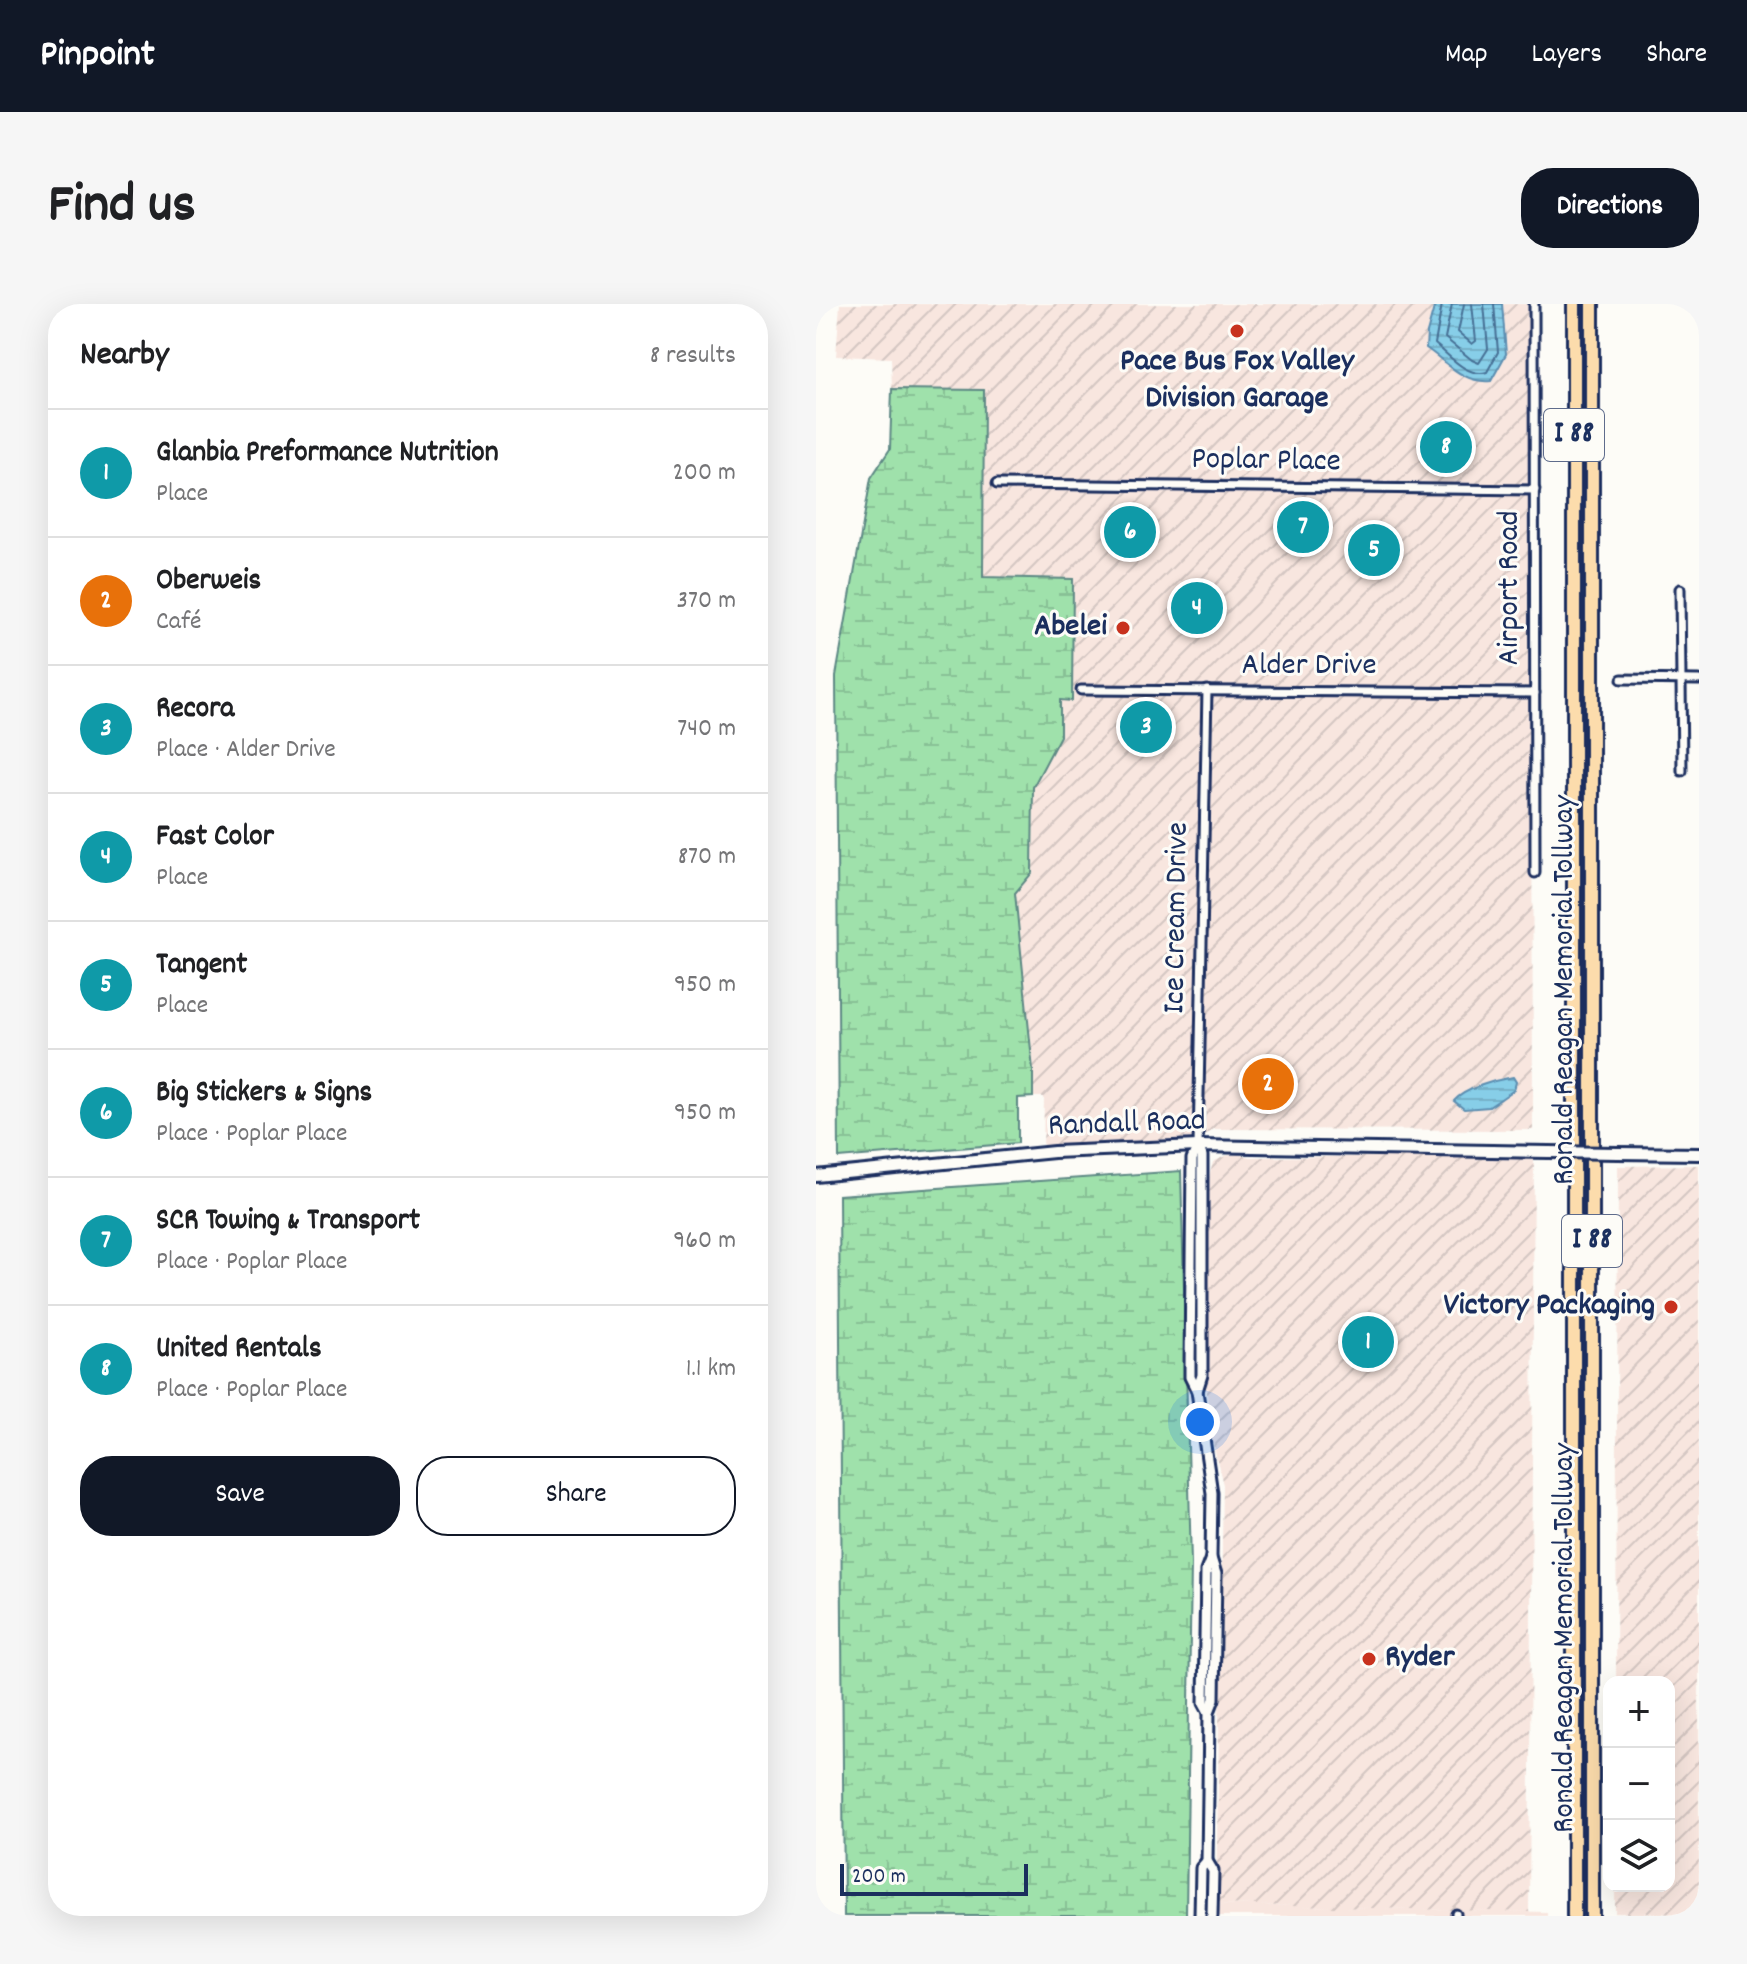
<!DOCTYPE html>
<meta charset="utf-8">
<style>
:root{--surface:#fff;--page:#f6f6f6;--text:#202124;--muted:#757577;--line:#e0e0e0;--accent:#111827}
body{margin:0;font-family:Dekko,sans-serif;background:var(--page);color:var(--text)}
.controls{position:absolute;right:24px;bottom:24px;display:grid;overflow:hidden;border-radius:16px;box-shadow:0 8px 32px #0002}
.controls button{width:72px;height:72px;display:grid;place-items:center;padding:0;border:0;border-bottom:2px solid var(--line);background:var(--surface);color:var(--text);font:40px sans-serif}
.scale{position:absolute;left:24px;bottom:20px;width:188px;box-sizing:border-box;padding-left:8px;border:4px solid #1b2f5e;border-top:0;font-size:22px;line-height:28px;white-space:nowrap;color:#1b2f5e;-webkit-text-stroke:6px #fdfcf7;paint-order:stroke}
.you{position:absolute;left:384px;top:1118px;width:28px;height:28px;margin:-20px;border:6px solid #fff;border-radius:50%;background:#1a73e8;box-shadow:0 0 0 12px #1a73e833}
.badge{display:grid;place-items:center;width:52px;height:52px;border-radius:50%;background:var(--accent);color:#fff;font-size:26px;font-weight:700}
.pin{position:absolute;translate:-50% -50%;border:4px solid #fff;box-shadow:0 2px 8px #0006}
.list{margin:0;padding:0;list-style:none}
h2{display:flex;justify-content:space-between;align-items:center;height:104px;margin:0;padding:0 32px;font-size:34px}
h2 small{font-size:26px;font-weight:400;color:var(--muted)}
.list li{display:grid;grid-template-columns:52px 1fr auto;gap:24px;align-items:center;box-sizing:border-box;height:128px;padding:0 32px;border-top:2px solid var(--line)}
.list b{display:block;font-size:30px;white-space:nowrap}
.list p{margin:0;font-size:26px;white-space:nowrap;color:var(--muted)}
.list em{font-size:26px;font-style:normal;color:var(--muted)}
.actions{display:flex;gap:16px;padding:24px 32px}
.actions a{flex:1;padding:18px 0;border:2px solid var(--accent);border-radius:32px;text-align:center;font-size:28px;color:var(--accent)}
.actions .main{background:var(--accent);color:#fff}
.icon{flex:none;width:44px;height:44px;fill:none;stroke:currentColor;stroke-width:2;stroke-linecap:round;stroke-linejoin:round}
.map{position:relative;flex:none;width:883px;height:1612px;overflow:hidden;border-radius:32px}
header{display:flex;align-items:center;gap:48px;box-sizing:border-box;height:112px;padding:0 40px;background:var(--accent);color:#fff}
header strong{font-size:38px}
nav{display:flex;gap:44px;margin-inline-start:auto;font-size:28px}
.intro{display:flex;align-items:center;justify-content:space-between;box-sizing:border-box;height:192px;padding:0 48px}
h1{margin:0;font-size:56px}
.button{padding:20px 36px;border-radius:32px;background:var(--accent);color:#fff;font-size:28px;font-weight:700}
main{display:flex;gap:48px;padding:0 48px}
aside{flex:1;background:var(--surface);border-radius:32px;box-shadow:0 8px 32px #0002}
.map>svg:first-child{display:block}
.built{fill:#f8e6df}
.industrial{fill:url(#industrial-furrows)}
.wetland{fill:url(#wetland-marsh);stroke:#5d8884;stroke-width:2}
.water{fill:url(#water-rules);stroke:#5c8eb1;stroke-width:2}
.lines{fill:none;stroke-linecap:round;stroke-linejoin:round}
.shore{stroke:#466f95;stroke-width:2}
.minor-casing{stroke:#1b2f5e;stroke-width:13}
.tertiary-casing{stroke:#1b2f5e;stroke-width:15}
.secondary-casing{stroke:#1b2f5e;stroke-width:16}
.motorway-casing{stroke:#1b2f5e;stroke-width:18}
.minor{stroke:#fdfcf7;stroke-width:7}
.tertiary{stroke:#fdfcf7;stroke-width:9}
.secondary{stroke:#fdfcf7;stroke-width:10}
.motorway{stroke:#fcdcac;stroke-width:12}
.secondary-bridge-casing{stroke:#1b2f5e;stroke-width:16;stroke-linecap:butt}
.secondary-bridge{stroke:#fdfcf7;stroke-width:10}
.poi-dot{fill:#c8321e;stroke:#fdfcf7;stroke-width:3}
.labels{text-anchor:middle;dominant-baseline:central;stroke-width:6;stroke-linejoin:round;paint-order:stroke}
.shield{fill:#fdfcf7;stroke:#5f6c8c;stroke-width:2}
.shield-label{font-size:30px;font-weight:bold;fill:#1b2f5e}
.poi-label{font-size:32px;font-weight:bold;fill:#1b2f5e;stroke:#fdfcf7;text-anchor:end}
.street-label{font-size:32px;fill:#1b2f5e;stroke:#fdfcf7}
</style>
<header>
<strong>Pinpoint</strong>
<nav><a>Map</a><a>Layers</a><a>Share</a></nav>
</header>
<div class="intro"><h1>Find us</h1><a class="button">Directions</a></div>
<main>
<aside>
<h2>Nearby<small>8 results</small></h2>
<ul class="list">
<li><span class="badge" style="background:#0f9aa8">1</span><div><b>Glanbia Preformance Nutrition</b><p>Place</p></div><em>200 m</em></li>
<li><span class="badge" style="background:#e8710a">2</span><div><b>Oberweis</b><p>Café</p></div><em>370 m</em></li>
<li><span class="badge" style="background:#0f9aa8">3</span><div><b>Recora</b><p>Place · Alder Drive</p></div><em>740 m</em></li>
<li><span class="badge" style="background:#0f9aa8">4</span><div><b>Fast Color</b><p>Place</p></div><em>870 m</em></li>
<li><span class="badge" style="background:#0f9aa8">5</span><div><b>Tangent</b><p>Place</p></div><em>950 m</em></li>
<li><span class="badge" style="background:#0f9aa8">6</span><div><b>Big Stickers &amp; Signs</b><p>Place · Poplar Place</p></div><em>950 m</em></li>
<li><span class="badge" style="background:#0f9aa8">7</span><div><b>SCR Towing &amp; Transport</b><p>Place · Poplar Place</p></div><em>960 m</em></li>
<li><span class="badge" style="background:#0f9aa8">8</span><div><b>United Rentals</b><p>Place · Poplar Place</p></div><em>1.1 km</em></li>
</ul>
<div class="actions"><a class="main">Save</a><a>Share</a></div>
</aside>
<div class="map">
<svg width="883" height="1612" viewBox="0 0 883 1612">
<defs>
<pattern id="industrial-furrows" width="10" height="10" patternUnits="userSpaceOnUse" patternTransform="scale(2)"><rect width="10" height="10" fill="#f8e6df"/><path d="M-1 1l2-2M0 10L10 0M9 11l2-2" fill="none" stroke="#d4c6c2"/></pattern>
<pattern id="wetland-marsh" width="20" height="14" patternUnits="userSpaceOnUse" patternTransform="scale(2)"><rect width="20" height="14" fill="#9fe1ab"/><path d="M1 5h8M5 5V1M11 12h8M15 12V8" fill="none" stroke="#88c196"/></pattern>
<pattern id="water-rules" width="6" height="5" patternUnits="userSpaceOnUse" patternTransform="scale(2)"><rect width="6" height="5" fill="#87cee8"/><path d="M0 2.5h6" fill="none" stroke="#74b1c9"/></pattern>
</defs>
<rect width="100%" height="100%" fill="#fdfcf7"/>
<filter id="ink" filterUnits="userSpaceOnUse"><feTurbulence type="fractalNoise" baseFrequency=".0125" numOctaves="2"/><feDisplacementMap in="SourceGraphic" scale="16" xChannelSelector="R" yChannelSelector="G"/><feConvolveMatrix kernelMatrix="1 2 1 2 8 2 1 2 1" color-interpolation-filters="sRGB"/></filter>
<g filter="url(#ink)">
<polygon class="built" points="400,1600 731,1608 731,1612 399,1612"/>
<g class="industrial">
<polygon points="24,0 715,0 717,826 397,825 379,839 227,847 228,793 217,793 217,766 199,589 216,569 217,483 244,432 244,396 255,397 256,275 167,274 168,87 76,85 75,54 20,52"/>
<polygon points="422,850 434,853 718,852 713,1608 400,1600 407,1181 395,1131 389,1070 391,881 397,858 409,852"/>
<polygon points="883,861 883,1610 799,1609 799,1582 853,1582 853,1378 800,1378 802,862"/>
</g>
<g class="wetland">
<polygon points="76,85 168,86 167,273 257,275 256,397 244,396 244,432 217,483 216,569 199,589 217,766 217,793 202,794 202,839 23,854 20,372 55,174 74,145"/>
<polygon points="365,867 375,1260 370,1612 28,1612 23,891"/>
</g>
<g class="water">
<path d="M619 0H686L690 50 675 77C647 80 631 58 610 44L611 29Z"/>
<path d="M697 773 700 778 698 786 673 803 648 805 638 797C649 784 680 776 697 773Z"/>
</g>
<g class="lines">
<g class="shore">
<path d="M626 0 619 40C633 51 651 74 671 68L682 48 678 0"/>
<polyline points="636,0 629,34 656,56 663,59 672,45 668,0"/>
<polyline points="648,0 642,28 656,40 660,37 656,0"/>
</g>
<g class="minor-casing">
<g id="minor">
<polyline points="718,0 719,569"/>
<polyline points="181,180 719,186"/>
<polyline points="864,285 866,467"/>
<polyline points="806,375 883,376"/>
<polyline points="265,386 719,389"/>
<polyline points="382,842 391,386"/>
<polyline points="640,1612 640,1610"/>
</g>
</g>
<g class="tertiary-casing">
<g id="tertiary">
<polyline points="382,842 376,855 374,1063 374,1073 381,1087 396,1189 395,1254 400,1270 398,1395 393,1408 392,1489 391,1557 397,1567 396,1612"/>
<polyline points="381,1087 386,1071 386,852 382,842"/>
<polyline points="393,1408 388,1399 390,1267 395,1254"/>
<polyline points="384,1612 385,1564 391,1557"/>
</g>
</g>
<g class="secondary-casing">
<g id="secondary">
<polyline points="802,849 883,850"/>
<polyline points="0,872 238,848 382,842 733,848"/>
</g>
</g>
<g class="motorway-casing">
<g id="motorway">
<polyline points="758,0 758,1612"/>
<polyline points="776,1612 776,0"/>
</g>
</g>
<use href="#minor" class="minor"/>
<use href="#tertiary" class="tertiary"/>
<use href="#secondary" class="secondary"/>
<use href="#motorway" class="motorway"/>
<g class="secondary-bridge-casing">
<polyline id="secondary-bridge" points="733,848 802,849"/>
</g>
<use href="#secondary-bridge" class="secondary-bridge"/>
</g>
</g>
<g class="poi-dot">
<circle cx="421" cy="27" r="8"/>
<circle cx="307" cy="324" r="8"/>
<circle cx="855" cy="1003" r="8"/>
<circle cx="553" cy="1355" r="8"/>
</g>
<g class="labels">
<g class="shield">
<rect x="728" y="105" width="60" height="52" rx="6"/>
<rect x="746" y="911" width="60" height="52" rx="6"/>
</g>
<g class="shield-label">
<text x="758" y="131">I 88</text>
<text x="776" y="937">I 88</text>
</g>
<g class="poi-label">
<text x="421" y="59" text-anchor="middle">Pace Bus Fox Valley<tspan x="421" dy="37">Division Garage</tspan></text>
<text x="291" y="324">Abelei</text>
<text x="839" y="1003">Victory Packaging</text>
<text x="569" y="1355" text-anchor="start">Ryder</text>
</g>
<g class="street-label">
<text transform="translate(450 158) rotate(1)">Poplar Place</text>
<text transform="translate(695 284) rotate(-90)">Airport Road</text>
<text x="493" y="363">Alder Drive</text>
<text transform="translate(362 614) rotate(-89)">Ice Cream Drive</text>
<text transform="translate(750 686) rotate(-90)">Ronald Reagan Memorial Tollway</text>
<text transform="translate(311 821) rotate(-2)">Randall Road</text>
<text transform="translate(750 1334) rotate(-90)">Ronald Reagan Memorial Tollway</text>
</g>
</g>
</svg>
<div class="controls">
<button>+</button>
<button>−</button>
<button><svg class="icon" aria-label="layers" viewBox="0 0 24 24"><path d="M12 4l9 5-9 5-9-5zM3 14l9 5 9-5"/></svg></button>
</div>
<div class="scale">200 m</div>
<div class="you"></div>
<div class="pin badge" style="left:552px;top:1038px;background:#0f9aa8">1</div>
<div class="pin badge" style="left:452px;top:780px;background:#e8710a">2</div>
<div class="pin badge" style="left:330px;top:423px;background:#0f9aa8">3</div>
<div class="pin badge" style="left:381px;top:304px;background:#0f9aa8">4</div>
<div class="pin badge" style="left:558px;top:246px;background:#0f9aa8">5</div>
<div class="pin badge" style="left:314px;top:228px;background:#0f9aa8">6</div>
<div class="pin badge" style="left:487px;top:223px;background:#0f9aa8">7</div>
<div class="pin badge" style="left:630px;top:143px;background:#0f9aa8">8</div>
</div>
</main>
